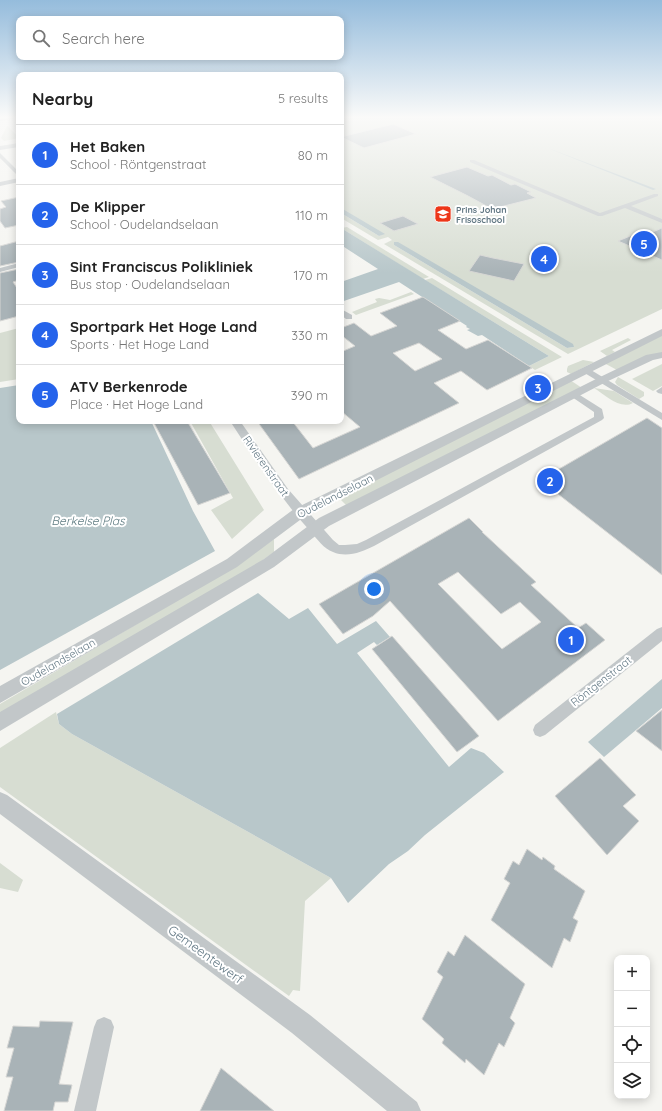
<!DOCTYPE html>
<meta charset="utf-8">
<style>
:root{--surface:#fff;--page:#f2f2f2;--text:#222;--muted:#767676;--line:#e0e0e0;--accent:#2563eb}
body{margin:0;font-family:Quicksand,sans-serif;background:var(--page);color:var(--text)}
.controls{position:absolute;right:12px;bottom:12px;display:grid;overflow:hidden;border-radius:8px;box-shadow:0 2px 10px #0003}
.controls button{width:36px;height:36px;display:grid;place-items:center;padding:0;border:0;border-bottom:1px solid var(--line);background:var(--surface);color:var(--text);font:20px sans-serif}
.you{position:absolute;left:374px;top:589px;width:14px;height:14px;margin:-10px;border:3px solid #fff;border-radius:50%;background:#1a73e8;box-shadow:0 0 0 6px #1a73e833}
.badge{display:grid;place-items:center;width:26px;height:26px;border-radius:50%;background:var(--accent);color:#fff;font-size:13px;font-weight:700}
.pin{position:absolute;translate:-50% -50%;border:2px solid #fff;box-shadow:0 1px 4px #0006}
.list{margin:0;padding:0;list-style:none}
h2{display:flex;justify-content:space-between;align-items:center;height:52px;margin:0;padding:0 16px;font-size:17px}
h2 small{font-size:13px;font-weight:400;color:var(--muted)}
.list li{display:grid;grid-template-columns:26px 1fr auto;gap:12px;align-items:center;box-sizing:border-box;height:60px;padding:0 16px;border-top:1px solid var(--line)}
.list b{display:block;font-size:15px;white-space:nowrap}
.list p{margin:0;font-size:13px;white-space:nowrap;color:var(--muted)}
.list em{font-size:13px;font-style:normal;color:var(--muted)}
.icon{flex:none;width:22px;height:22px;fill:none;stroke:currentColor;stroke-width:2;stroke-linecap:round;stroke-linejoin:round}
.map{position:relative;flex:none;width:662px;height:1111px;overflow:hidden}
.search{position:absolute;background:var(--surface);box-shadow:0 2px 10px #0003;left:16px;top:16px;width:328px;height:44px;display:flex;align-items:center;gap:10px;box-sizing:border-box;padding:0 14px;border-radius:8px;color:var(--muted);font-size:15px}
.panel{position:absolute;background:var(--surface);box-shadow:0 2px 10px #0003;left:16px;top:72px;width:328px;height:352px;border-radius:8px}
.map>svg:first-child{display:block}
.green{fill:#d7ddd2;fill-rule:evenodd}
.water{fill:#b8c7ca}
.building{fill:#a9b3b7;stroke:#d6d6d4;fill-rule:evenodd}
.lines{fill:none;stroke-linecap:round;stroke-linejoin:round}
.minor{fill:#c2c7c9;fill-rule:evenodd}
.tertiary{fill:#c2c7c9;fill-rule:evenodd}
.labels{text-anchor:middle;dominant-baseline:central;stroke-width:4;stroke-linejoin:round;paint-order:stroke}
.far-poi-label{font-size:9px;font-weight:bold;fill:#627884;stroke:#fff;text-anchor:start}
.street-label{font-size:11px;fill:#627884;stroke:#fff}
.water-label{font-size:12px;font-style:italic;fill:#5e7b81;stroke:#fff}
.near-street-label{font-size:13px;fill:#627884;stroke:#fff}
</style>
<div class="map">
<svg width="662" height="1111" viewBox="0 0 662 1111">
<rect width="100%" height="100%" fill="#f5f5f1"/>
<g class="green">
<path d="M341 118H662V309L568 354 384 244 392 240 388 237 378 240 341 218V213L379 236 381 235 341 210ZM395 243 574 347 567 348 394 245Z"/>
<polygon points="7,126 8,126 19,138 4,141 1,138"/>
<polygon points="347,227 429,277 423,279 341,228"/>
<polygon points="432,278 562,357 535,370 529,366 549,356 425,280"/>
<polygon points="411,292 414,294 356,315 352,312 377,302 375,299 379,298 390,300"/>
<polygon points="19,328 19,379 0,382 0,333"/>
<polygon points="662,334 662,353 617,370 604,363"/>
<polygon points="628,338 631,340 612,350 615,352 607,356 600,351"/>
<polygon points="583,360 594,362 571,374 567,372 567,369 568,366"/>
<polygon points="662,364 662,386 653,391 632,379"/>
<polygon points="618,377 644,392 644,396 639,399 617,385 615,382"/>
<polygon points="570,380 582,388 347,506 338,497"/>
<path d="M594 388 614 391 633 403C620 410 605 395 594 388Z"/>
<polygon points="190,421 209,421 264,510 232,539 211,510 233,498"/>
<polygon points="274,539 274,552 238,578 0,716 0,704 229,570"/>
<polygon points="56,712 59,724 72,734 331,878 305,901 300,991 293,990 289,996 0,787 0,748"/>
<polygon points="0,863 23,880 18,892 0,888"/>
</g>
<g class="water">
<polygon points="550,149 553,150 656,189 653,190"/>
<polygon points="341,208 385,234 379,236 341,213"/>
<polygon points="341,228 549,356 529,366 482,335 478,336 467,330 470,329 466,327 467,326 399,282 341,302 341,282 378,269 341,245"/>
<polygon points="394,242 398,242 573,344 574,347 567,348 394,245"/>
<polygon points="19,385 19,421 151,421 193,511 215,551 0,670 0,388"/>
<polygon points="258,593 289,619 308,608 337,644 376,621 390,637 377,645 374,642 357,653 449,767 471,748 484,753 504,772 425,835 408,851 389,864 348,903 331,878 72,734 59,724 57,714"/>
<polygon points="662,679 662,708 604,757 588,742"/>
</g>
<g class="building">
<polygon points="393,124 416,134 364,148 341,137"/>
<polygon points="467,167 488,176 492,175 511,185 515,184 531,192 527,193 536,198 492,209 468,196 430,177"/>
<polygon points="19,197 19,225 5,228 0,221 0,209 6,207 1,201"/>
<polygon points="403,216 418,224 394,231 380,223"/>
<polygon points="662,228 662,260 618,241 635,234 641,237"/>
<polygon points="19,241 19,262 0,266 0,246"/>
<polygon points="480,255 493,258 524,264 514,281 469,271"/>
<polygon points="19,269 19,280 13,282 19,291 19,316 0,321 0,273"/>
<path d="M423 297 460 321 438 330 466 349 488 340 532 368 487 390 461 371 434 383 459 403 299 479 257 421H292L313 448 360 427 341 411V352L355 346 341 335V328L354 323 371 336 397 326 380 313ZM419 343 442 359 415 371 393 353Z"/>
<polygon points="647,418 662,428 662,575 540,480"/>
<polygon points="153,421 187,421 230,493 198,505"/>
<path d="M469 518 483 532H482L536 582 531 585 578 628 586 623 605 640 498 721 390 601 373 616 343 634 319 604ZM458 572 501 614 520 602 541 622 502 649 438 584Z"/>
<polygon points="392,636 479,736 457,752 372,649"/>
<polygon points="662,710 662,751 636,731"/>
<polygon points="600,758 636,795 623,806 639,821 607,855 555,796"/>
<polygon points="527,849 542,860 543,857 555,866 554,869 585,891 573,918 578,921 570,942 564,938 552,968 491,920 510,883 504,879 513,861 519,865"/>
<polygon points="465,935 525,984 510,1018 515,1023 504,1047 499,1043 484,1075 466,1059 465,1063 442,1043 444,1039 422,1019 443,977 437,972 448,951 454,956"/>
<polygon points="40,1021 73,1022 59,1084 72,1085 68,1102 55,1102 53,1111 4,1111 13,1077 6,1077 14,1048 7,1048 13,1026 39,1027"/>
<polygon points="221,1068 274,1111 200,1111"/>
</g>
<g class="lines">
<g class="minor">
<polygon points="14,118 14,119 0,121 0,119"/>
<polygon points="0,153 19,172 19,177 0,158"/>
<polygon points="470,160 474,160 600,213 654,194 658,194 658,196 631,206 662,219 662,223 625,208 602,216 598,216 470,162"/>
<polygon points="19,178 19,182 0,186 0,182"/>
<polygon points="19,263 19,267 0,272 0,268"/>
<polygon points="341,309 352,315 352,319 346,319 341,315"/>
<polygon points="586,367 662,413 662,420 583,372 582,370"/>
<polygon points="662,387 662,394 658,393 656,391"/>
<path d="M575 392 602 409 604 418 602 420 374 546C362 552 347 558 333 552 324 549 317 539 311 532 280 498 255 459 230 421H240L288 489 333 540 339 545H345L357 544 366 540 594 417V412L572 397 570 395 572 393Z"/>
<polygon points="662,627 662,641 545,735 540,737 535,735 533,730 535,725 657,629"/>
<polygon points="104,1017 111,1020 114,1027 96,1111 74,1111 94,1027 97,1020"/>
</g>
<g class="tertiary">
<polygon points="19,143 19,147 0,150 0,146"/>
<polygon points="662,329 662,336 304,517 237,567 0,703 0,686 227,559 294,509"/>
<polygon points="662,352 662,358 653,360 606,382 329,526 274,567 0,731 0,712 264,559 319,518 598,378 646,355"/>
<polygon points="0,792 7,795 310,1015 417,1102 421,1111 387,1111 292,1033 0,814"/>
</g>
</g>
<linearGradient id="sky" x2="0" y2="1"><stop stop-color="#95bcdc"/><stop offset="0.43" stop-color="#fafaf9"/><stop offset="1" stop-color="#fafaf9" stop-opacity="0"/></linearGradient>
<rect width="662" height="273" fill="url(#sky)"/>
<defs>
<g id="school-square" transform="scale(0.9)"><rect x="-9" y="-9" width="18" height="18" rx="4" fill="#ed3619" stroke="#fff"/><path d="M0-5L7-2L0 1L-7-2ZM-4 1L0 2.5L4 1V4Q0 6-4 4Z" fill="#fff"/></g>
</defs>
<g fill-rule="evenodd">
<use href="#school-square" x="443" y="214"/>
</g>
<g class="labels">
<g class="far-poi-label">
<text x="456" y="209">Prins Johan<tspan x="456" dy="10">Frisoschool</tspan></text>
</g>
<g class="street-label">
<text transform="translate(266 466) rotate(55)">Rivierenstraat</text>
<text transform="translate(335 496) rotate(-27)">Oudelandselaan</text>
<text transform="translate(58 662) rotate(-30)">Oudelandselaan</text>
<text transform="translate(601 681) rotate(-38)">Röntgenstraat</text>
</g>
<g class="water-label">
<text x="88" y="520">Berkelse Plas</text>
</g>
<g class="near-street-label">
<text transform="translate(206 954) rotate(36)">Gemeentewerf</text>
</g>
</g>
</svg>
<div class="controls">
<button>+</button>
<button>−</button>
<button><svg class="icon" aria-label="locate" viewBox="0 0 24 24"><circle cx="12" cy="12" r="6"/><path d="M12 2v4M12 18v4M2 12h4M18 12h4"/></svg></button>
<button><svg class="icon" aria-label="layers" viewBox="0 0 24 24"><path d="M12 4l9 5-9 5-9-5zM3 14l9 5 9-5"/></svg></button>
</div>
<div class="you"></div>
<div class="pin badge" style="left:571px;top:640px">1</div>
<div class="pin badge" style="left:550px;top:481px">2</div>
<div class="pin badge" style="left:538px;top:388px">3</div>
<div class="pin badge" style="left:544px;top:259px">4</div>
<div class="pin badge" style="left:644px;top:244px">5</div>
<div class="search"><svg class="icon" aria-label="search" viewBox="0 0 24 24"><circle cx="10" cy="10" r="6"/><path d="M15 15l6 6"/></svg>Search here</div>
<section class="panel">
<h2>Nearby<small>5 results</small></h2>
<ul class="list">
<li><span class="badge">1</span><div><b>Het Baken</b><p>School · Röntgenstraat</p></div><em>80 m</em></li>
<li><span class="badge">2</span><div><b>De Klipper</b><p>School · Oudelandselaan</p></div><em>110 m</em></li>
<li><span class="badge">3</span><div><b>Sint Franciscus Polikliniek</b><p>Bus stop · Oudelandselaan</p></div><em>170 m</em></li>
<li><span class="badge">4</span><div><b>Sportpark Het Hoge Land</b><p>Sports · Het Hoge Land</p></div><em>330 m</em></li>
<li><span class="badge">5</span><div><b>ATV Berkenrode</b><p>Place · Het Hoge Land</p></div><em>390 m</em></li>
</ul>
</section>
</div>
